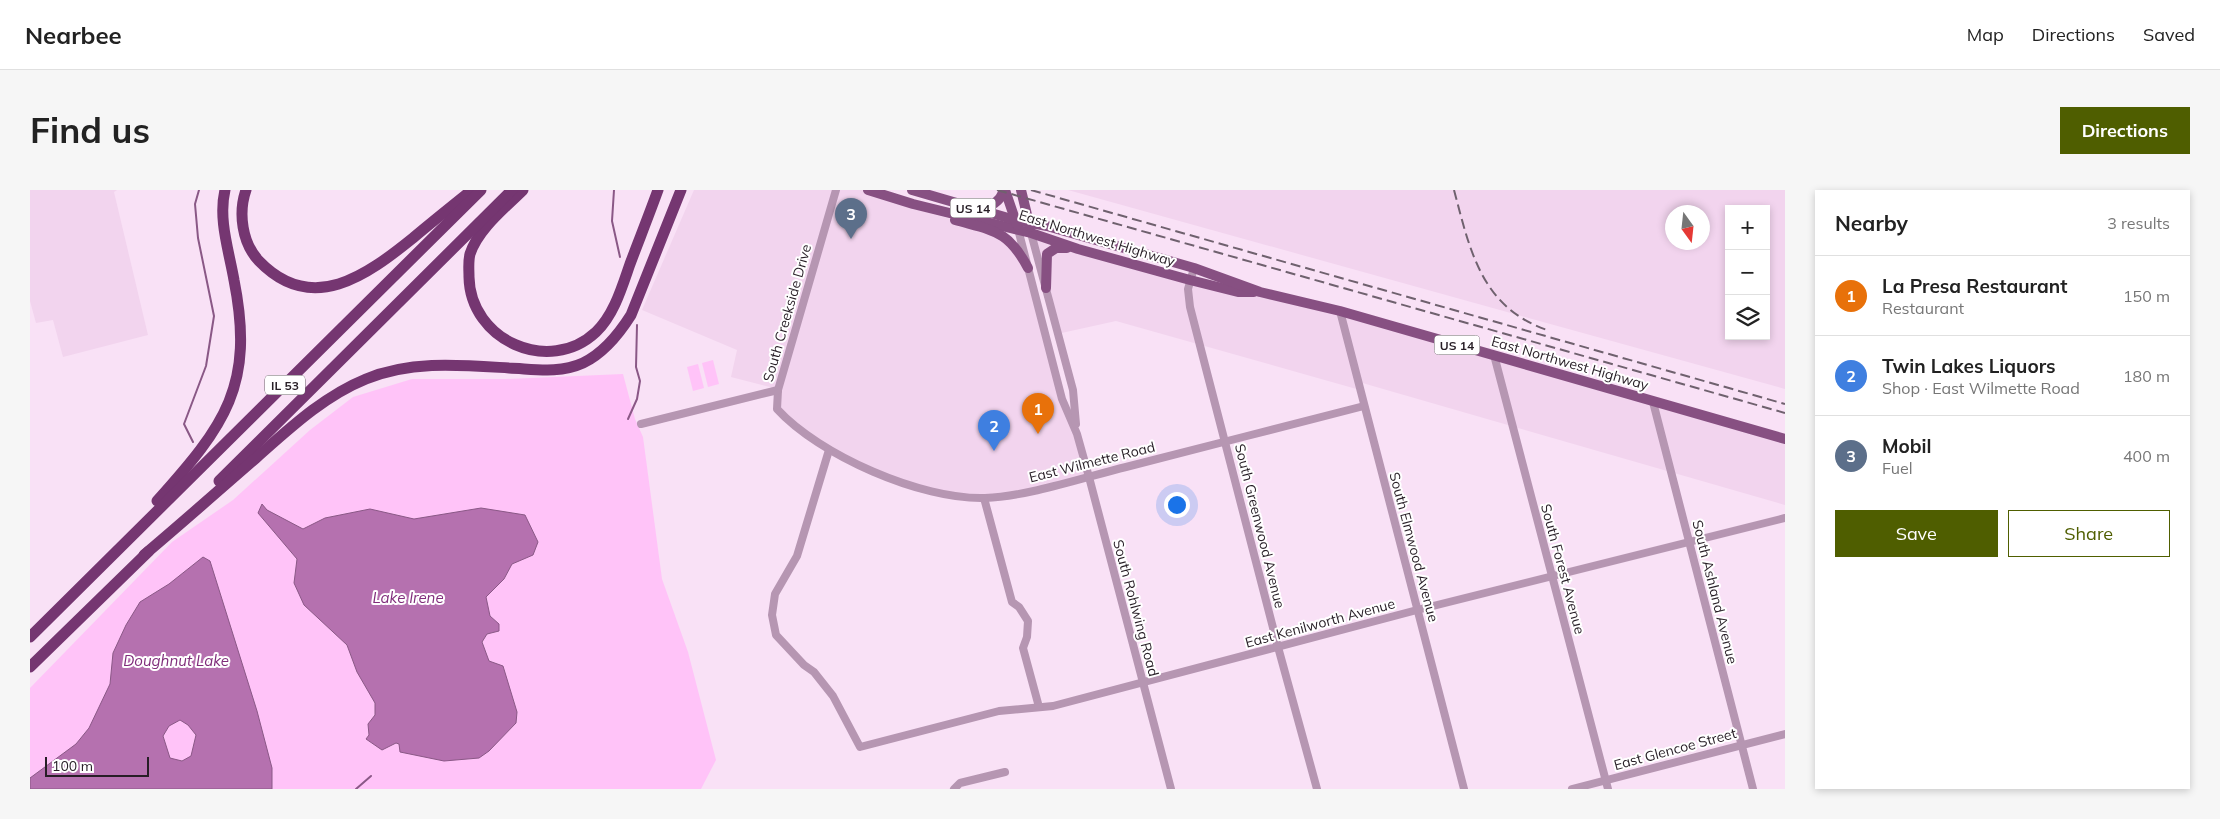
<!DOCTYPE html>
<meta charset="utf-8">
<style>
:root{--surface:#fff;--page:#f6f6f6;--text:#222;--muted:#767676;--line:#e0e0e0;--accent:#4f5e00}
body{margin:0;font-family:Mulish,sans-serif;background:var(--page);color:var(--text)}
.controls{position:absolute;right:15px;top:15px;display:grid;overflow:hidden;border-radius:0px;box-shadow:0 2px 8px #0003}
.controls button{width:45px;height:45px;display:grid;place-items:center;padding:0;border:0;border-bottom:1px solid var(--line);background:var(--surface);color:var(--text);font:25px sans-serif}
.compass{position:absolute;left:1635px;top:15px;width:45px;height:45px;border-radius:50%;background:var(--surface);box-shadow:0 2px 8px #0003;rotate:165deg}
.scale{position:absolute;left:15px;bottom:12px;width:104px;box-sizing:border-box;padding-left:5px;border:2px solid #271e26;border-top:0;font-size:14px;line-height:18px;white-space:nowrap;color:#271e26;-webkit-text-stroke:4px #fff;paint-order:stroke}
.you{position:absolute;left:1146px;top:314px;width:18px;height:18px;margin:-12px;border:4px solid #fff;border-radius:50%;background:#1a73e8;box-shadow:0 0 0 8px #1a73e833}
.badge{display:grid;place-items:center;width:32px;height:32px;border-radius:50%;background:var(--accent);color:#fff;font-size:16px;font-weight:700}
.pin{position:absolute;translate:-50% -41px;filter:drop-shadow(0 1px 2px #0008)}
.pin::after{content:'';position:absolute;top:26px;width:18px;height:15px;background:inherit;clip-path:polygon(0 0,100% 0,50% 100%)}
.list{margin:0;padding:0;list-style:none}
h2{display:flex;justify-content:space-between;align-items:center;height:65px;margin:0;padding:0 20px;font-size:21px}
h2 small{font-size:16px;font-weight:400;color:var(--muted)}
.list li{display:grid;grid-template-columns:32px 1fr auto;gap:15px;align-items:center;box-sizing:border-box;height:80px;padding:0 20px;border-top:1px solid var(--line)}
.list b{display:block;font-size:19px;white-space:nowrap}
.list p{margin:0;font-size:16px;white-space:nowrap;color:var(--muted)}
.list em{font-size:16px;font-style:normal;color:var(--muted)}
.actions{display:flex;gap:10px;padding:15px 20px}
.actions a{flex:1;padding:11px 0;border:1px solid var(--accent);border-radius:0px;text-align:center;font-size:18px;color:var(--accent)}
.actions .main{background:var(--accent);color:#fff}
.icon{flex:none;width:28px;height:28px;fill:none;stroke:currentColor;stroke-width:2;stroke-linecap:round;stroke-linejoin:round}
.map{position:relative;flex:none;width:1755px;height:599px;overflow:hidden;border-radius:0px}
header{display:flex;align-items:center;gap:30px;box-sizing:border-box;height:70px;padding:0 25px;background:var(--surface);border-bottom:1px solid var(--line)}
header strong{font-size:24px}
nav{display:flex;gap:28px;margin-inline-start:auto;font-size:18px}
.intro{display:flex;align-items:center;justify-content:space-between;box-sizing:border-box;height:120px;padding:0 30px}
h1{margin:0;font-size:35px}
.button{padding:12px 22px;border-radius:0px;background:var(--accent);color:#fff;font-size:18px;font-weight:700}
main{display:flex;gap:30px;padding:0 30px}
aside{flex:1;background:var(--surface);border-radius:0px;box-shadow:0 2px 8px #0003}
.map>svg:first-child{display:block}
.built{fill:#f2d4ee;fill-rule:evenodd}
.green{fill:#ffc3f8}
.water{fill:#b571af;stroke:#8a5886;fill-rule:evenodd}
.lines{fill:none;stroke-linecap:round;stroke-linejoin:round}
.stream{stroke:#8a5886;stroke-width:2}
.minor{stroke:#b696b2;stroke-width:8}
.major{stroke:#875082;stroke-width:10}
.highway{stroke:#753671;stroke-width:11}
.rail{stroke:#6f616e;stroke-width:2;stroke-dasharray:10 5;stroke-linecap:butt}
.labels{text-anchor:middle;dominant-baseline:central;stroke-width:4;stroke-linejoin:round;paint-order:stroke}
.shield{fill:#fff;stroke:#686267;stroke-width:1}
.shield-label{font-size:12px;font-weight:bold;fill:#271e26}
.street-label{font-size:14px;fill:#271e26;stroke:#fff}
.water-label{font-size:15px;font-style:italic;fill:#802d7b;stroke:#fff}
</style>
<header>
<strong>Nearbee</strong>
<nav><a>Map</a><a>Directions</a><a>Saved</a></nav>
</header>
<div class="intro"><h1>Find us</h1><a class="button">Directions</a></div>
<main>
<div class="map">
<svg width="1755" height="599" viewBox="0 0 1755 599">
<rect width="100%" height="100%" fill="#f9e1f6"/>
<g class="built">
<polygon points="0,0 87,0 84,2 118,145 33,167 23,130 6,133 0,111"/>
<polygon points="664,0 838,0 892,21 965,41 998,78 1032,209 1059,287 954,308 891,298 799,260 747,219 748,199 701,187 707,160 612,120"/>
<path d="M1038 0H1755V199L1542 140ZM1699 19H1736V146H1699ZM1672 22V52H1642V22Z"/>
<polygon points="1001,43 1048,59 1230,102 1755,249 1755,315 1329,192 1330,200 1086,131 1027,144"/>
</g>
<g class="green">
<polygon points="683,170 689,194 678,197 672,173"/>
<polygon points="668,174 674,198 663,201 657,177"/>
<polygon points="593,184 605,229 613,247 632,389 658,462 686,570 671,599 0,599 0,498 142,352 203,310 280,240 323,207 382,189 476,189"/>
</g>
<g class="water">
<polygon points="232,314 237,320 273,339 295,328 340,319 384,329 451,318 495,325 508,352 503,365 482,374 474,389 456,407 460,426 469,434 469,441 457,444 452,452 459,471 473,476 487,522 486,533 459,561 449,568 414,571 370,562 369,554 366,553 352,560 336,549 339,545 338,534 345,525 345,513 327,482 317,455 274,415 264,393 267,369 228,323"/>
<path d="M173 367 180 371 227 521 242 578V599H0V588L46 554 59 538 80 494 83 463 96 435 110 412 139 394ZM150 530 158 535 166 545 161 566 152 571 140 568 133 546 139 536Z"/>
</g>
<g class="lines">
<g class="stream">
<polyline points="584,0 582,31 590,67"/>
<polyline points="598,229 607,209 610,191 606,177 607,135"/>
<polyline points="163,252 154,234 176,176 184,126 168,48 165,14 169,0"/>
<polyline points="326,599 341,586"/>
</g>
<g class="minor">
<path d="M806 0 748 200 747 219C789 265 891 310 955 308 999 306 1052 288 1096 277 1175 257 1255 236 1334 216"/>
<polyline points="988,39 1032,209 1047,244 1059,287 1141,599"/>
<polyline points="1001,43 1043,200 1046,234"/>
<polyline points="1164,78 1158,99 1160,117 1248,457 1287,599"/>
<polyline points="1310,121 1434,599"/>
<polyline points="1464,165 1578,599"/>
<polyline points="1623,212 1723,599"/>
<polyline points="611,234 748,200"/>
<polyline points="799,260 767,366 745,404 742,425 746,445 774,475 784,482 803,506 830,557 969,521 1023,516 1387,420 1755,328"/>
<polyline points="954,308 982,412 989,417 998,431 997,447 993,458 1009,517"/>
<polyline points="924,599 930,593 975,582"/>
<polyline points="1542,599 1755,544"/>
</g>
<g class="major">
<polyline points="838,0 883,14 1001,43 1048,59 1160,90 1208,102 1224,102"/>
<polyline points="882,0 985,30 1017,36 1164,78 1230,102 1310,121 1755,249"/>
<polyline points="975,0 987,35"/>
<polyline points="991,0 1000,37"/>
<path d="M948 16C961 18 970 12 974 0"/>
<path d="M925 30C964 41 978 40 998 78"/>
<polyline points="1016,98 1017,64 1026,58 1037,58"/>
</g>
<g class="highway">
<path d="M216 0C208 23 212 53 229 71 282 126 337 85 383 48 402 32 422 16 442 0"/>
<path d="M493 0C475 18 448 39 440 64 438 72 439 79 439 87 440 150 519 186 566 142 584 125 592 97 600 74 609 50 619 25 628 0"/>
<polyline points="189,291 482,0"/>
<path d="M127 311C195 235 225 196 204 90 199 61 188 29 195 0"/>
<path d="M114 365C152 333 189 300 226 268 260 238 294 206 336 189 381 170 432 175 479 178 504 179 529 184 553 173 574 163 589 144 601 125L651 0"/>
<polyline points="0,447 451,0"/>
<polyline points="0,477 119,361"/>
</g>
<g class="rail">
<polyline points="967,0 1755,223"/>
<polyline points="1001,0 1755,214"/>
<path d="M1424 0C1440 60 1451 117 1517 140"/>
</g>
</g>
<g class="labels">
<g class="shield">
<rect x="920.5" y="8.5" width="45" height="19" rx="4"/>
<rect x="1404.5" y="145.5" width="45" height="19" rx="4"/>
<rect x="235" y="185.5" width="40" height="19" rx="4"/>
</g>
<g class="shield-label">
<text x="943" y="18">US 14</text>
<text x="1427" y="155">US 14</text>
<text x="255" y="195">IL 53</text>
</g>
<g class="street-label">
<text transform="translate(1067 48) rotate(17)">East Northwest Highway</text>
<text transform="translate(757 123) rotate(-74)">South Creekside Drive</text>
<text transform="translate(1540 173) rotate(16)">East Northwest Highway</text>
<text transform="translate(1062 272) rotate(-14)">East Wilmette Road</text>
<text transform="translate(1230 336) rotate(76)">South Greenwood Avenue</text>
<text transform="translate(1384 357) rotate(75)">South Elmwood Avenue</text>
<text transform="translate(1533 379) rotate(75)">South Forest Avenue</text>
<text transform="translate(1685 402) rotate(76)">South Ashland Avenue</text>
<text transform="translate(1106 418) rotate(75)">South Rohlwing Road</text>
<text transform="translate(1290 433) rotate(-15)">East Kenilworth Avenue</text>
<text transform="translate(1645 559) rotate(-15)">East Glencoe Street</text>
</g>
<g class="water-label">
<text x="378" y="407">Lake Irene</text>
<text x="146" y="470">Doughnut Lake</text>
</g>
</g>
</svg>
<div class="controls">
<button>+</button>
<button>−</button>
<button><svg class="icon" aria-label="layers" viewBox="0 0 24 24"><path d="M12 4l9 5-9 5-9-5zM3 14l9 5 9-5"/></svg></button>
</div>
<svg class="compass" viewBox="-18 -18 36 36"><path d="M0-13l5 13h-10z" fill="#e53935"/><path d="M0 13l5-13h-10z" fill="#767676"/></svg>
<div class="scale">100 m</div>
<div class="you"></div>
<div class="pin badge" style="left:1008px;top:244px;background:#e8710a">1</div>
<div class="pin badge" style="left:964px;top:261px;background:#3f7fe0">2</div>
<div class="pin badge" style="left:821px;top:49px;background:#5c6f8a">3</div>
</div>
<aside>
<h2>Nearby<small>3 results</small></h2>
<ul class="list">
<li><span class="badge" style="background:#e8710a">1</span><div><b>La Presa Restaurant</b><p>Restaurant</p></div><em>150 m</em></li>
<li><span class="badge" style="background:#3f7fe0">2</span><div><b>Twin Lakes Liquors</b><p>Shop · East Wilmette Road</p></div><em>180 m</em></li>
<li><span class="badge" style="background:#5c6f8a">3</span><div><b>Mobil</b><p>Fuel</p></div><em>400 m</em></li>
</ul>
<div class="actions"><a class="main">Save</a><a>Share</a></div>
</aside>
</main>
